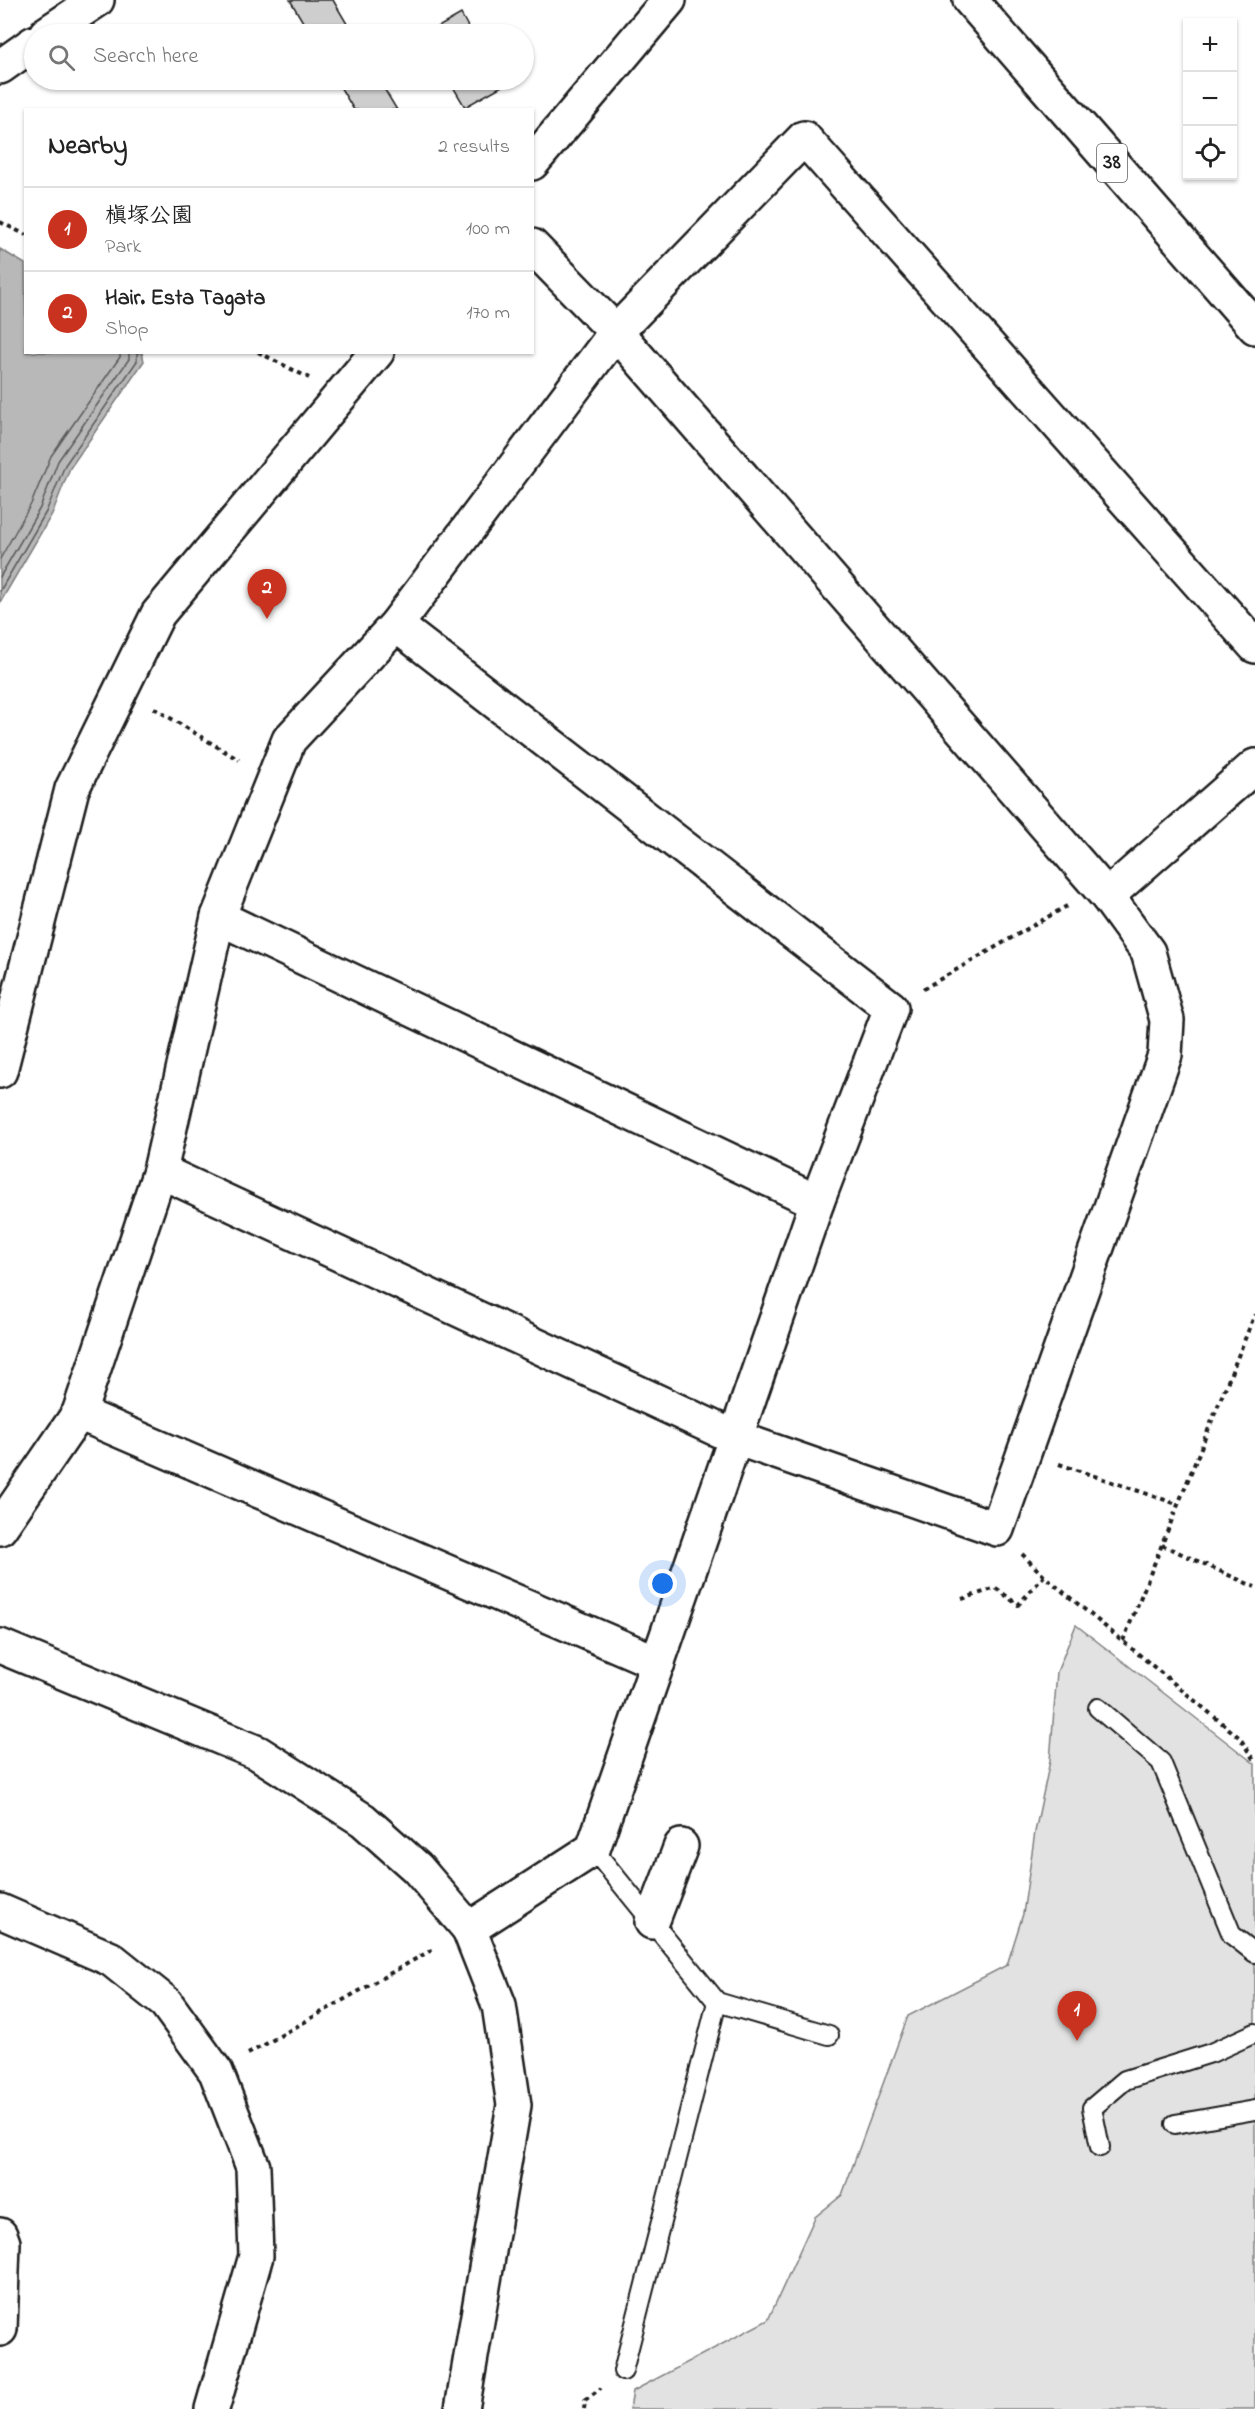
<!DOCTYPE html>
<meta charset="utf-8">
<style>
:root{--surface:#fff;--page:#f6f6f6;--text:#222;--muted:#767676;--line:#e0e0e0;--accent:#c8321e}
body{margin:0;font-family:"Indie Flower","Klee One",sans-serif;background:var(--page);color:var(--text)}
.controls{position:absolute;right:18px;top:18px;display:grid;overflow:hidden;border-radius:0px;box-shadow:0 2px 4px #0004}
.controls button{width:54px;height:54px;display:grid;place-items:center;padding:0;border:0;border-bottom:2px solid var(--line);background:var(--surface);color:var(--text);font:30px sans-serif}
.you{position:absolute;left:663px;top:1584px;width:21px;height:21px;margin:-15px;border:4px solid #fff;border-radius:50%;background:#1a73e8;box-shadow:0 0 0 9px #1a73e833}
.badge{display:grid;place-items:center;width:39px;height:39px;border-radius:50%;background:var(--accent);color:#fff;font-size:20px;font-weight:700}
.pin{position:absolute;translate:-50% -50px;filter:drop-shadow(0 2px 3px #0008)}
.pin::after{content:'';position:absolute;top:32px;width:21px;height:18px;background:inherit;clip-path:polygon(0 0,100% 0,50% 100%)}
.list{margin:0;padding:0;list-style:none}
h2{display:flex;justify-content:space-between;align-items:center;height:78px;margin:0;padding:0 24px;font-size:26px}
h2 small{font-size:20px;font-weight:400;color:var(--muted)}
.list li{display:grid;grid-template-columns:39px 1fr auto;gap:18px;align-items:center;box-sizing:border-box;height:84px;padding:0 24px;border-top:2px solid var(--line)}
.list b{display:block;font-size:22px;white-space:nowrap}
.list p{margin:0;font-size:20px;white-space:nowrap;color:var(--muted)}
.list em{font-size:20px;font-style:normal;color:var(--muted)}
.icon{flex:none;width:33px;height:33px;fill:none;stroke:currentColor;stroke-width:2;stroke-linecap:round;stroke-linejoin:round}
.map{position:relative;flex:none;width:1255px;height:2409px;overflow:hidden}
.search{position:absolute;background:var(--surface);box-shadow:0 2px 4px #0004;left:24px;top:24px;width:510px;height:66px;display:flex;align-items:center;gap:15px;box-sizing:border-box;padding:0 21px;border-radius:33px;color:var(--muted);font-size:22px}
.panel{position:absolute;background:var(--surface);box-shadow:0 2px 4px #0004;left:24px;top:108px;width:510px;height:246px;border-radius:0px}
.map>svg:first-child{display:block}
.green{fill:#e2e2e2;stroke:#7f7f7f;stroke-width:1.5}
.water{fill:#b8b8b8;stroke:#7a7a7a;stroke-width:1.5}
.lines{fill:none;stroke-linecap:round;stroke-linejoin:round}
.shore{stroke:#5a5a5a;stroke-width:1.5}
.building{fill:#cecece;stroke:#1c1c1c;stroke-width:1.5}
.service-casing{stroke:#1c1c1c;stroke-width:22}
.minor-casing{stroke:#1c1c1c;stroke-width:38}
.tertiary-casing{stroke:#1c1c1c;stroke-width:38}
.primary-casing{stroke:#1c1c1c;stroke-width:38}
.path{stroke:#1c1c1c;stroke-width:4;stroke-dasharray:4.5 4.5;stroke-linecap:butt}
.service{stroke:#fff;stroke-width:18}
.minor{stroke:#fff;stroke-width:33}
.tertiary{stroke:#fff;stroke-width:33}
.primary{stroke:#fff;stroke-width:33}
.labels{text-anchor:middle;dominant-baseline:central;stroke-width:4.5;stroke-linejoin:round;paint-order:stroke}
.shield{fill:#fff;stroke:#606060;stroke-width:1.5}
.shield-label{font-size:22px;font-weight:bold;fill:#1c1c1c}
</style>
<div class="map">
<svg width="1255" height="2409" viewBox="0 0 1255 2409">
<rect width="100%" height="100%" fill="#fff"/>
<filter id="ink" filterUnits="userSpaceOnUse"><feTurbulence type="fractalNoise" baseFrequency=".0167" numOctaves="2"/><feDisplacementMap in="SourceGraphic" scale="12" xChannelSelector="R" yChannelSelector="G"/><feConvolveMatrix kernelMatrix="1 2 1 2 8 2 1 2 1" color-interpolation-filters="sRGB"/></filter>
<g filter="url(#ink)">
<polygon class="green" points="1076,1625 1255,1764 1255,2409 630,2409 633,2391 768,2320 815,2217 842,2195 908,2016 1007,1965 1023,1914 1035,1832 1050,1761 1057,1672"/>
<polygon class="water" points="0,249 25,264 26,352 142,353 144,361 70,468 52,514 0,603"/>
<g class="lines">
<g class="shore">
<polyline points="0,559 31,504 51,456 120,357 120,352"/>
<polyline points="0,577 40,508 58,461 129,359 129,352"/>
<polyline points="0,591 46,512 65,465 137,361 137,352"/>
</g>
</g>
<g class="building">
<polygon points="290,0 333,0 353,34 310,34"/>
<polygon points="461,14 472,34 426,34"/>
<polygon points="336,80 379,80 397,110 354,110"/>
<polygon points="449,80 498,80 502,86 465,107"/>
</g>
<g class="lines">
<g class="service-casing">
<g id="service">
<polyline points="1098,1708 1161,1762 1232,1935 1255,1953"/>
<polyline points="593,1849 717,2002 623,2371"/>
<polyline points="717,2002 829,2035"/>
<polyline points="1175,2124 1255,2110"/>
<polyline points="1100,2147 1092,2108 1125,2080 1211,2053 1255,2033"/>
</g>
</g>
<g class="minor-casing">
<g id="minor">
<polyline points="532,246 616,332 1107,896 1148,952 1167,1020 1165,1055 997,1529 736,1438 160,1171 218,917 289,740 396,625 616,332 804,138 1255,646"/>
<polyline points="1107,896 1255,766"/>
<polyline points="218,917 817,1202"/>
<polyline points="79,1413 658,1663"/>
<polyline points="0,1528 79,1413 160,1171"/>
<polyline points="0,1646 258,1753 363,1820 417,1868 469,1929 593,1849 817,1202 891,1008 396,625"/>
<polyline points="0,1911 111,1959 166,2003 216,2072 253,2167 256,2256 212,2409"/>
<polyline points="652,1922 681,1846"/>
<polyline points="0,2235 3,2243 0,2329"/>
<polyline points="462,2409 514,2105 499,2005 469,1929"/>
</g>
</g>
<g class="tertiary-casing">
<g id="tertiary">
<polyline points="532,163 669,0"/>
<polyline points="0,1071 72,789 158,614 377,352"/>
</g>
</g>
<g class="primary-casing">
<g id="primary">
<polyline points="970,0 1255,327"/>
<polyline points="46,34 97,0"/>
<polyline points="0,67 34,43"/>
</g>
</g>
<g class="path">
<polyline points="0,222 26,235"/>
<polyline points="258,352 309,378"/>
<polyline points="154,708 239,760"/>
<polyline points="923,989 1067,906"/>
<polyline points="1059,1464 1177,1504"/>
<polyline points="1162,1545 1255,1587"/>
<polyline points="1022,1554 1044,1576 1240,1738 1255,1762"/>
<polyline points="962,1599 996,1588 1018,1605 1044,1576"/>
<polyline points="1123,1641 1255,1314"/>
<polyline points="248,2054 435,1948"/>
<polyline points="584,2409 585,2400 601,2388"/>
</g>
<use href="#service" class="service"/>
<use href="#minor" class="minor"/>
<use href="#tertiary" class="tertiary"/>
<use href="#primary" class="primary"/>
</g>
</g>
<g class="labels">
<rect class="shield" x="1097" y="144" width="30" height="38" rx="4.5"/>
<g class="shield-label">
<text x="1112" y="163">38</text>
</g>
</g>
</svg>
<div class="controls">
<button>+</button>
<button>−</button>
<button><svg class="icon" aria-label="locate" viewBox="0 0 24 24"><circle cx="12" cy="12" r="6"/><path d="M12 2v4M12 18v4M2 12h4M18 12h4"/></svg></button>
</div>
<div class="you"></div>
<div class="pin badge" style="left:1077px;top:2041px">1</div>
<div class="pin badge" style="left:267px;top:619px">2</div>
<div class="search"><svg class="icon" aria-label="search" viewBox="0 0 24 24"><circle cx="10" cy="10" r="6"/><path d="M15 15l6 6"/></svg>Search here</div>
<section class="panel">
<h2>Nearby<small>2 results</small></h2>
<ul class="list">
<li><span class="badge">1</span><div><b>槇塚公園</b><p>Park</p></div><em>100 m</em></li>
<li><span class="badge">2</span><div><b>Hair. Esta Tagata</b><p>Shop</p></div><em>170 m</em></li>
</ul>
</section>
</div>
